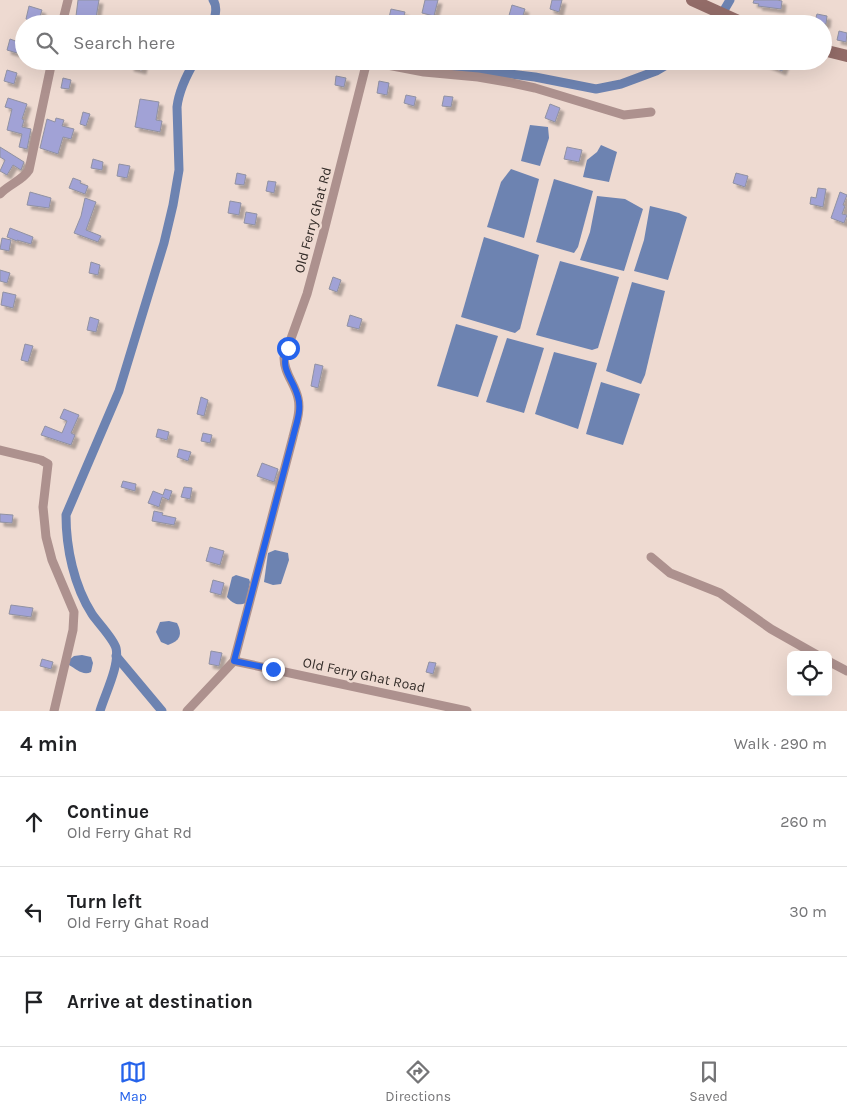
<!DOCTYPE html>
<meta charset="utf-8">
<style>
:root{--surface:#fff;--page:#f6f6f6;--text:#202124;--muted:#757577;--line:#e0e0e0;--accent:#2563eb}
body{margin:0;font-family:Karla,sans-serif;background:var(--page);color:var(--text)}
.controls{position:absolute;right:15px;bottom:15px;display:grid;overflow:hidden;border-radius:8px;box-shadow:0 5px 20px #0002}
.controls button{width:45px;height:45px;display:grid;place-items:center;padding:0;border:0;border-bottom:1px solid var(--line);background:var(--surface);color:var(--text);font:25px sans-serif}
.stop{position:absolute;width:15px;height:15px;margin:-11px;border:4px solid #2563eb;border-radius:50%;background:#fff}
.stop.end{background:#2563eb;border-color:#fff;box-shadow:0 1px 5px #0008}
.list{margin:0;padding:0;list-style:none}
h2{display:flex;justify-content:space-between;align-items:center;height:65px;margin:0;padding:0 20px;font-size:21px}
h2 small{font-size:16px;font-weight:400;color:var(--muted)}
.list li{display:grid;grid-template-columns:32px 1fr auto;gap:15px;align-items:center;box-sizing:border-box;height:90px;padding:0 20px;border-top:1px solid var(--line)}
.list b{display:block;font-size:19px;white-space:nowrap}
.list p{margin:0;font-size:16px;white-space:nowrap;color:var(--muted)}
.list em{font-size:16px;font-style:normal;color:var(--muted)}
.icon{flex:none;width:28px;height:28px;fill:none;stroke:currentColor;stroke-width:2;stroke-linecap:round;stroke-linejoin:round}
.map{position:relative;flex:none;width:847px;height:711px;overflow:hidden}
.search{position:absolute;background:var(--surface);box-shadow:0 5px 20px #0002;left:15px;right:15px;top:15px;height:55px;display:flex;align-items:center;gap:12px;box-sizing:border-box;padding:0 18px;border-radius:28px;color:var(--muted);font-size:19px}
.sheet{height:335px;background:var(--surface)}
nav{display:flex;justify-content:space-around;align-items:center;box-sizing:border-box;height:70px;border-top:1px solid var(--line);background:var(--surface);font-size:14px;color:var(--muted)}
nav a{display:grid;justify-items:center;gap:2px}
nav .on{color:var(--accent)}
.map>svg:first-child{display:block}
.water{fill:#6d83b1}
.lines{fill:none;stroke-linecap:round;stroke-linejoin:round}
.canal{stroke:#6d83b1;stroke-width:9}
.building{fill:#a1a2d6;stroke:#9091a2;filter:url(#shadow)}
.minor{stroke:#ad918e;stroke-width:9}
.secondary{stroke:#936c68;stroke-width:12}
.route{stroke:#2563eb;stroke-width:6}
.labels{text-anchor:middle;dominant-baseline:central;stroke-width:5;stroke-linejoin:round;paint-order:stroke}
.street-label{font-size:14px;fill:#342d29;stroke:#eedad1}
</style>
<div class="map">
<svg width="847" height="711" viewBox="0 0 847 711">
<defs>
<filter id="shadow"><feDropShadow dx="4" dy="4" stdDeviation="1" flood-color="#0004"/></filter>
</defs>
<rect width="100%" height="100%" fill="#eedad1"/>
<g class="water">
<polygon points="530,125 548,127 549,138 540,166 521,161"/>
<polygon points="601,145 617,152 609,182 583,177 587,160 597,152"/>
<polygon points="511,169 539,179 524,238 487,227 501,182"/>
<polygon points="554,179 593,191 578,247 574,253 536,242"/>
<polygon points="597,196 625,199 643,209 624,271 580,260 590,232"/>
<polygon points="650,206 679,213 687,217 668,280 634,271 644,240"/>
<polygon points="484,237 539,255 520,329 515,333 461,317"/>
<polygon points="560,261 619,277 598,348 592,350 536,335"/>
<polygon points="632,282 665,291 645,375 641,384 606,371"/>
<polygon points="456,324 498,336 478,397 437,386"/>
<polygon points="507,338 544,348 524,413 486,402"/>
<polygon points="554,352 597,363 578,429 535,414"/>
<polygon points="601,382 640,394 623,445 586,434"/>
<polygon points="275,550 288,553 289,560 281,584 273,585 264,582 268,553"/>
<path d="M236 575 249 579 250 582 246 603C238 606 233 604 227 597L232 577Z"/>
<path d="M169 621 177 623C183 634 180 641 168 645L161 642 156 632 160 622Z"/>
<path d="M82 655 91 657 93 663 91 672C83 676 76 669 69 665V660L74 656Z"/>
</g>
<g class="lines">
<g class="canal">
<path d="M213 24C215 16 218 7 213 0"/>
<polyline points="716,24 730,0"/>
<polyline points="405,61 535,77 596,89 621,84 656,71 673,61"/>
<polyline points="116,656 162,711"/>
<path d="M100 711C105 694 120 665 116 648 113 638 98 623 92 614 74 586 66 548 66 515L119 391 164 243 173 205 179 170 177 107C179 90 186 76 195 61"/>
</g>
</g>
<g class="building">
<polygon points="78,0 99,0 95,24 75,24"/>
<polygon points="425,0 438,0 434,16 422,13"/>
<polygon points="552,0 562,0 559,12 550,9"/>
<polygon points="754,0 777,0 782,1 781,9 758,6 759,4 753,3"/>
<polygon points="512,5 525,9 521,22 508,19"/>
<polygon points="29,6 42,10 38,23 26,19"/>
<polygon points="391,9 405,12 402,24 388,22"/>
<polygon points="817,14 827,16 826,24 818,24 818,22 815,21"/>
<polygon points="839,31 847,33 846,42 837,40"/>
<polygon points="10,39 21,43 17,53 7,50"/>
<polygon points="131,61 144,61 142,70 130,67"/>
<polygon points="758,61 786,61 782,71"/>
<polygon points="7,70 17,73 14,84 4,81"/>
<polygon points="336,76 346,78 344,87 335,85"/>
<polygon points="63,78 71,80 69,89 61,88"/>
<polygon points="379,81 389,83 387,95 377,93"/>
<polygon points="406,95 416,97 414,106 404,103"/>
<polygon points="444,96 453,97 451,107 442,106"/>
<polygon points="8,98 27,104 22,119 24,120 22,127 31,129 27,149 19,147 22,134 7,130 12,109 5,107"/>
<polygon points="140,99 159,102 156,120 162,121 160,132 135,127"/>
<polygon points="550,104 560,108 555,122 545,118"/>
<polygon points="83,112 90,114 86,126 80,124"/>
<polygon points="56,118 64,120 62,126 74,129 71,139 63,137 58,154 40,148 47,119 55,122"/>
<polygon points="0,147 24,162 21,170 13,165 7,175 0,171 5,160 0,157"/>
<polygon points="567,147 582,150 579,162 564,159"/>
<polygon points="93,159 103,162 102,170 91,168"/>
<polygon points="119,164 130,166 127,178 117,176"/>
<polygon points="237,173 246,175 244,185 235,184"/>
<polygon points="736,173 748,176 745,187 733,183"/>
<polygon points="73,178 81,181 80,183 88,186 85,194 69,188"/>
<polygon points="268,181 276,182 274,193 266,191"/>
<polygon points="818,188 826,189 823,207 810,204 811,197 816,198"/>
<polygon points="30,192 51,198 49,208 27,205"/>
<polygon points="840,192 847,195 843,205 845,206 842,214 847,215 844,223 831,218"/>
<polygon points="85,198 96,202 86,230 101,236 98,242 74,233 81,216"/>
<polygon points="230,201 241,203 239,215 228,213"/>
<polygon points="246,212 257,214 255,225 244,223"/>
<polygon points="10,228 33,237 31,244 17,240 17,241 7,237"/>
<polygon points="2,238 11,240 9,251 0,249"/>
<polygon points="91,262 100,265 98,275 89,273"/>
<polygon points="0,270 10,273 7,283 0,281"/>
<polygon points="333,277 341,280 337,292 329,289"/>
<polygon points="3,292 16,295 13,308 1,305"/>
<polygon points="350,315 362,319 359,329 347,326"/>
<polygon points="90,317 99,320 96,332 87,330"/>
<polygon points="25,344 33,346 28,362 21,360"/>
<polygon points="315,364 323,366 318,388 311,386"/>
<polygon points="201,397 208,400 204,416 197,414"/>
<polygon points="64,409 79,415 71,433 75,435 71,445 41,435 45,426 62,433 67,421 60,418"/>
<polygon points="158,429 169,432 167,440 156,437"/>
<polygon points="203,433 212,435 210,443 201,441"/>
<polygon points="179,449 191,452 188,461 177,457"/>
<polygon points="262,463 278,469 274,482 257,476"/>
<polygon points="123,481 136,484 135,491 121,487"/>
<polygon points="184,487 192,488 190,499 181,497"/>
<polygon points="165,489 172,491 169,500 162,497 159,507 148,503 153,491 163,495"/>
<polygon points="154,511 163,513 162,515 176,518 174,525 152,521"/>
<polygon points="0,514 13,515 12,523 0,522"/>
<polygon points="210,547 224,551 220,565 206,561"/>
<polygon points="213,580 224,583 221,595 210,592"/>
<polygon points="11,605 33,608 31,617 9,614"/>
<polygon points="211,651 222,653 219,666 209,664"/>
<polygon points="42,659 53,662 51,669 40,666"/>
<polygon points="429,662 436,663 433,674 426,672"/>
</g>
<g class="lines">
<g class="minor">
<polyline points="62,24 68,0"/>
<path d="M0 194C9 184 22 181 29 170L52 61"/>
<polyline points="0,450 41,460 48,464 43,507 46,537 52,560 74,612 73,630 54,711"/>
<polyline points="651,557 670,573 720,593 771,629 817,655"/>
<polyline points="234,661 467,711"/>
<polyline points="828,661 847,671"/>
<path d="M187 711 234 661 293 437C296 424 301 411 298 398 295 384 284 373 284 358L307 294 323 235 366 65 370 62 377 63 424 72 478 77 507 82 535 88 624 115 651 112"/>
</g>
<g class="secondary">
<polyline points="692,0 745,24"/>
<polyline points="823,50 847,56"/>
</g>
</g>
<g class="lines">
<path class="route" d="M273 669 234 661 293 437C296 424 302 410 298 397 293 377 279 371 288 348"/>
</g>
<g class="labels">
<g class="street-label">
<text transform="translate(313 220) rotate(-75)">Old Ferry Ghat Rd</text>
<text transform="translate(364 675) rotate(12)">Old Ferry Ghat Road</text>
</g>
</g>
</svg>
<div class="controls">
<button><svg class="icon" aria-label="locate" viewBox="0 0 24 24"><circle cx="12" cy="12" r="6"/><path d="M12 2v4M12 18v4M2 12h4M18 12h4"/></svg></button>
</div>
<div class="stop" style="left:288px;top:348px"></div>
<div class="stop end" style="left:273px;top:669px"></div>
<div class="search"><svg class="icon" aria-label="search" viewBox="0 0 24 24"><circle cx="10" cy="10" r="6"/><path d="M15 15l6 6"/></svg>Search here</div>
</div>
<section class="sheet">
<h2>4 min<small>Walk · 290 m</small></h2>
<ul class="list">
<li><svg class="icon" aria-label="ahead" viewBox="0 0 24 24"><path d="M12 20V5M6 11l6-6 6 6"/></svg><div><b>Continue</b><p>Old Ferry Ghat Rd</p></div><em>260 m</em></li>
<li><svg class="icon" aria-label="left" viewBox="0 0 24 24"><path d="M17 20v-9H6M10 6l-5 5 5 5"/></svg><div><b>Turn left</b><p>Old Ferry Ghat Road</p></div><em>30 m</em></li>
<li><svg class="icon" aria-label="arrive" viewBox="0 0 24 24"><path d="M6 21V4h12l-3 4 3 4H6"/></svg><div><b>Arrive at destination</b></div></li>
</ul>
</section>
<nav>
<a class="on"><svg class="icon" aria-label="map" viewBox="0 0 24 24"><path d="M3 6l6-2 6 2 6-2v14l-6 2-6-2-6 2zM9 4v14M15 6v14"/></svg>Map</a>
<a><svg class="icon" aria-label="directions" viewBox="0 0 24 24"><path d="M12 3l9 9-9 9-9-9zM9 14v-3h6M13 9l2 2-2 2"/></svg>Directions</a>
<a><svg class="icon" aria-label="saved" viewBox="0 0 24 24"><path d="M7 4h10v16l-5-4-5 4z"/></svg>Saved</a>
</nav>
